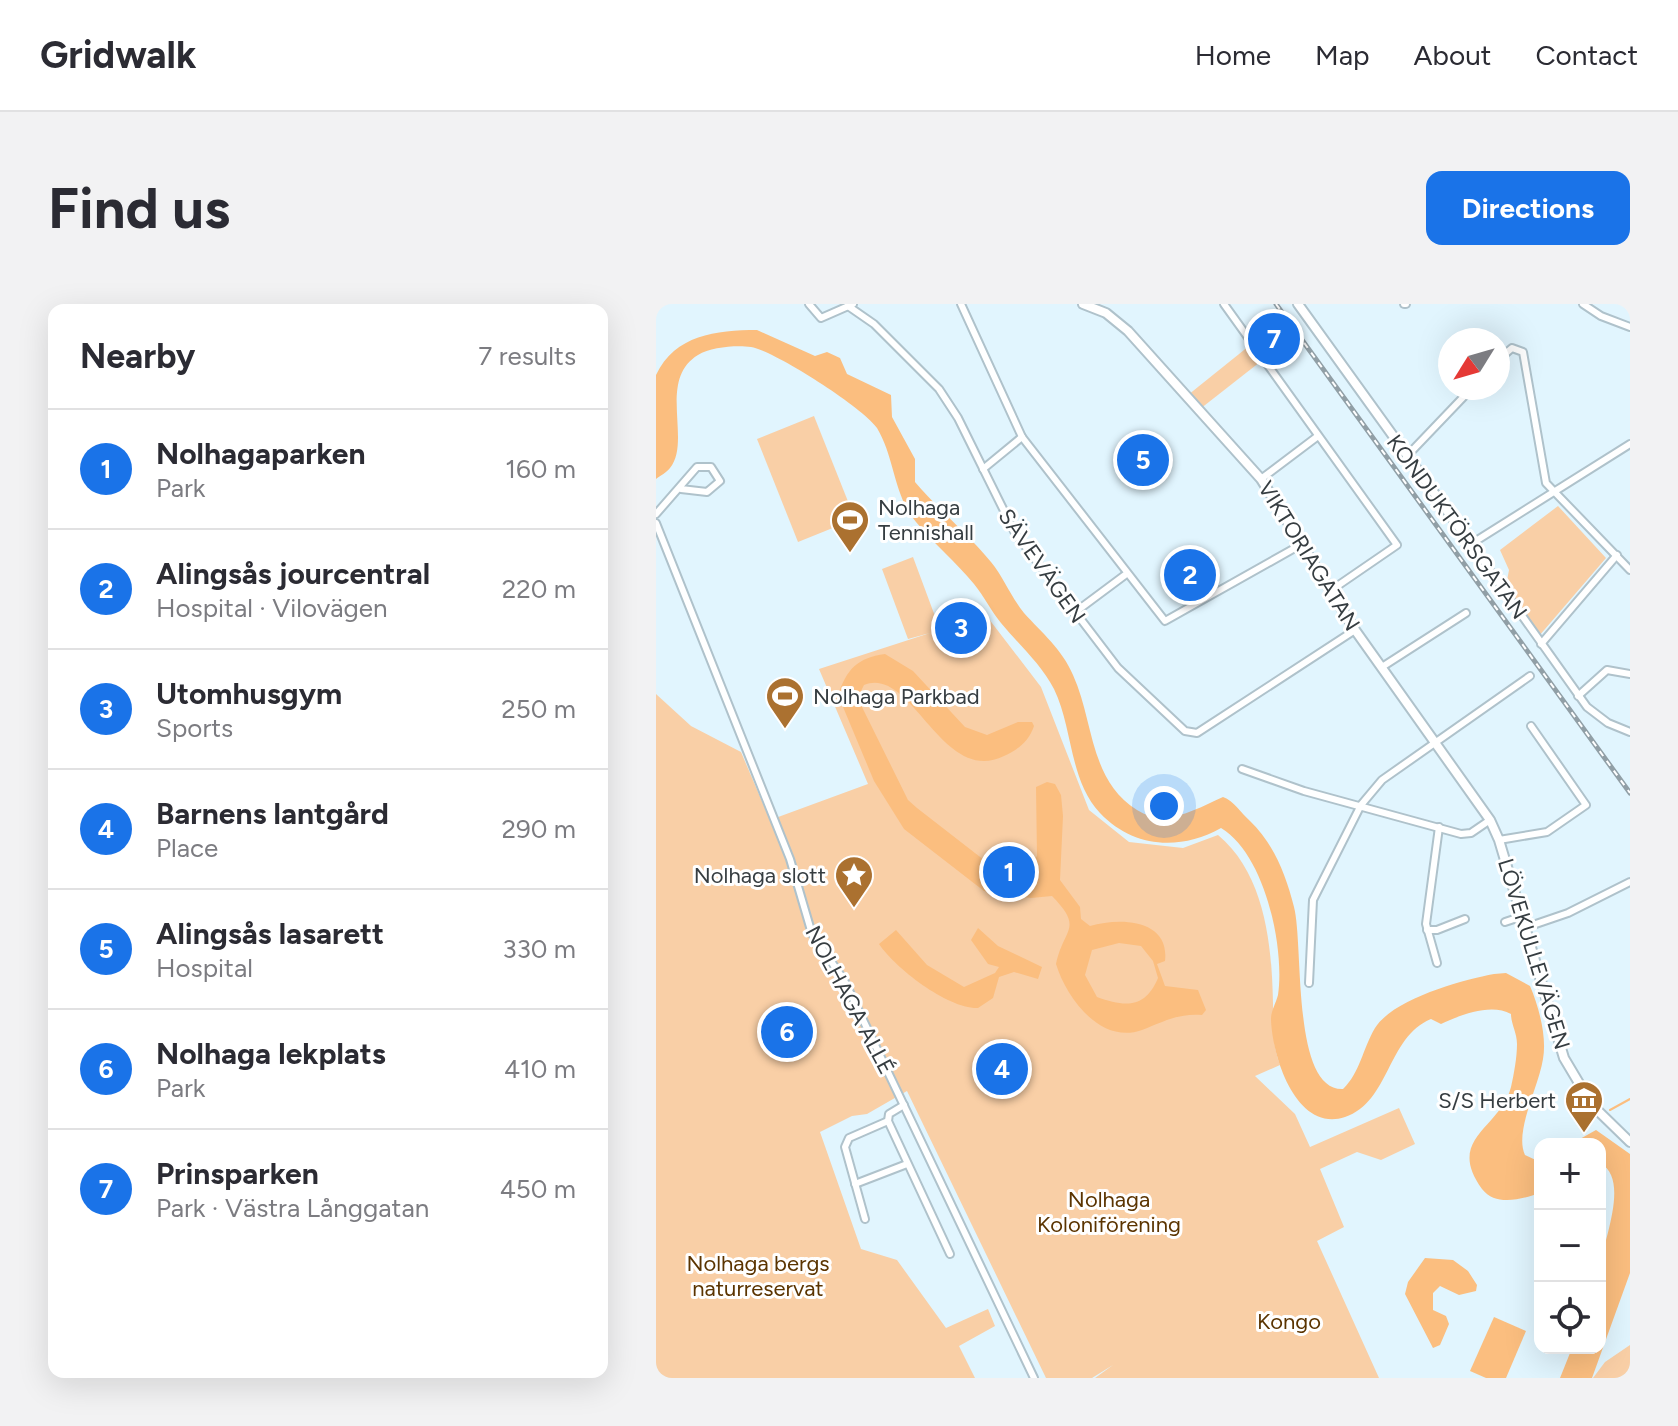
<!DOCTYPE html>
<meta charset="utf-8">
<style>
:root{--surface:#fff;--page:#f2f2f3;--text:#2b2b33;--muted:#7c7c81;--line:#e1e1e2;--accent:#1a73e8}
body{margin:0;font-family:Figtree,sans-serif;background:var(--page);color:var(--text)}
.controls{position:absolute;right:24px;bottom:24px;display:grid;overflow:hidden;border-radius:16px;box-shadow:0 8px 32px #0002}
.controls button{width:72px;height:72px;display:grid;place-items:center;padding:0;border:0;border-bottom:2px solid var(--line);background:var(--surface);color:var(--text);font:40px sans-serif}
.compass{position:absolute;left:782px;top:24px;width:72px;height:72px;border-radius:50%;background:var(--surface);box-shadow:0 8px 32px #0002;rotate:233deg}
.you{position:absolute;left:508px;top:502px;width:28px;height:28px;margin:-20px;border:6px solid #fff;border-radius:50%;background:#1a73e8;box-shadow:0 0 0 12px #1a73e833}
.badge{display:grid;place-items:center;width:52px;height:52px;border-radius:50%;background:var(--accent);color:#fff;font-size:26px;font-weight:700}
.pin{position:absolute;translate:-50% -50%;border:4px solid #fff;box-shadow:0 2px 8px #0006}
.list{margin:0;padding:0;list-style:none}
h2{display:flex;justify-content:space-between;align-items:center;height:104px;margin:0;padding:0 32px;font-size:34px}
h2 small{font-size:26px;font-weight:400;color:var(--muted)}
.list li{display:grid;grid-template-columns:52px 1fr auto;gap:24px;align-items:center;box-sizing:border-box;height:120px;padding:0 32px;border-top:2px solid var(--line)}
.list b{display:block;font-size:30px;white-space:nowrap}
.list p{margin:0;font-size:26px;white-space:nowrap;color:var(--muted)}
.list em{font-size:26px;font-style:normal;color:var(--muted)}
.icon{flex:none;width:44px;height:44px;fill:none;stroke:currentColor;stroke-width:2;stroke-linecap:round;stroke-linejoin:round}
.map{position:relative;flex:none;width:974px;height:1074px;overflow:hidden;border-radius:16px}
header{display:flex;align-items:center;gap:48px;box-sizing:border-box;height:112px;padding:0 40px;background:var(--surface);border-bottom:2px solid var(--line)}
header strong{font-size:38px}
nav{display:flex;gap:44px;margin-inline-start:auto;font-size:28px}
.intro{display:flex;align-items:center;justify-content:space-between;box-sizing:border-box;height:192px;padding:0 48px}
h1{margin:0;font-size:56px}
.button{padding:20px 36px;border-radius:16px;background:var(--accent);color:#fff;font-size:28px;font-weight:700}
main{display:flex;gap:48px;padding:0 48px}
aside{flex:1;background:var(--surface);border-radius:16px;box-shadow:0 8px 32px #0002}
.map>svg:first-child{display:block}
.green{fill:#f9cfa6}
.water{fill:#fbbe7f;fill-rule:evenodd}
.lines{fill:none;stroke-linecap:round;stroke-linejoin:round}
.stream{stroke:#fbbe7f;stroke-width:2}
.minor-casing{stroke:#afc2cb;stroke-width:10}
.tertiary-casing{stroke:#afc2cb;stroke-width:12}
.minor{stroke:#fff;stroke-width:6}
.tertiary{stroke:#fff;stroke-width:8}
.rail-casing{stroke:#919fa6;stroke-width:5}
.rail{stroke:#fff;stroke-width:2;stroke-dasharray:6;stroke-linecap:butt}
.labels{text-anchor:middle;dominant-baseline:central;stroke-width:6;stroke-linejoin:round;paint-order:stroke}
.poi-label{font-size:22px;fill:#363d41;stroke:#fff;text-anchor:start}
.street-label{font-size:22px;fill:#363d41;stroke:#fff}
.park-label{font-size:22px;fill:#5b3400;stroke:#fff}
</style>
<header>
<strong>Gridwalk</strong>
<nav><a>Home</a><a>Map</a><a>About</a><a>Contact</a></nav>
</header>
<div class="intro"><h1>Find us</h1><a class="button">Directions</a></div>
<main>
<aside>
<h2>Nearby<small>7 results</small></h2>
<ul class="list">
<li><span class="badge">1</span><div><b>Nolhagaparken</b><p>Park</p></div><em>160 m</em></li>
<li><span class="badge">2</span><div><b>Alingsås jourcentral</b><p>Hospital · Vilovägen</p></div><em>220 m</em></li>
<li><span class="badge">3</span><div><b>Utomhusgym</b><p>Sports</p></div><em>250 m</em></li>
<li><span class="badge">4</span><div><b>Barnens lantgård</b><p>Place</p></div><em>290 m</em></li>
<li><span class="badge">5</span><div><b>Alingsås lasarett</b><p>Hospital</p></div><em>330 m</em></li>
<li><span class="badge">6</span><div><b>Nolhaga lekplats</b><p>Park</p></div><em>410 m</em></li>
<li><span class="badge">7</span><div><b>Prinsparken</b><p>Park · Västra Långgatan</p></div><em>450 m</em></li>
</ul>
</aside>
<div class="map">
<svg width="974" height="1074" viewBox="0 0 974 1074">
<rect width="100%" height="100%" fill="#e1f5fe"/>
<g class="green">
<polygon points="625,18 636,33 612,51 601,36"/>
<polygon points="593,42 604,58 544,105 532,91"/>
<polygon points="158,112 199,215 142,238 101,135"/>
<polygon points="902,202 950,254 883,332 850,282 853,266 844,246"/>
<path d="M257 253 283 323 323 302 385 383 433 506 473 538 527 544 562 531C609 570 616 641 617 700 617 723 616 739 624 761L599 772 639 810 654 843 743 804 759 840 725 856 701 848 664 865 688 923 661 937 723 1074H439L457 1061 436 1074H390L251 787 211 810 196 812 164 828 205 945 241 956 290 1024 332 1005 339 1022 303 1042 319 1074H0V390L35 422 85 448 114 516 212 480 163 365 274 329 252 335 226 265Z"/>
<polygon points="974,1041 974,1074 937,1074 949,1058"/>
</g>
<g class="water">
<path d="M101 26 159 52 171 48 184 54 191 70 235 91 236 113 259 155V178C283 206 312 230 335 258 348 274 355 293 368 309 386 329 406 345 417 371 438 417 433 476 481 506 510 524 540 505 567 493 578 497 585 509 594 517 618 540 630 571 638 603 648 641 635 787 687 785 704 769 707 744 719 724 737 695 806 676 838 670L850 669 874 682C883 703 891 733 887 755 883 782 858 828 869 851L884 858V889C866 895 840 903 826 885 789 834 845 824 855 783 858 770 861 753 861 740 861 729 855 720 855 710 835 699 804 711 785 720L775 715C731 733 734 798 689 813 640 829 616 752 615 715 615 707 620 699 622 691 629 644 609 550 565 524 524 547 477 544 444 509 413 476 417 424 398 385 385 360 363 341 345 319 335 307 328 292 318 280 300 258 278 240 260 218 237 190 239 154 221 124 208 104 117 46 95 43 80 41 55 43 42 51 1 76 36 137 14 164 11 168 4 172 0 175V71C19 31 60 26 101 26Z"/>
<path d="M229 350 257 367 309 423 331 431 362 418H376L378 422C373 437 363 445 348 452 286 483 256 361 208 381L202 393 207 405 252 496 261 504 337 563 359 567 375 561 381 552 380 483 391 478 399 480 405 491 407 512 404 576 424 603 425 615 434 622C464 613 514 615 509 657L501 660 509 682 542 686 550 706 546 711C522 709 507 718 486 726 444 741 410 693 400 660 408 623 428 625 396 592L375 594 328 587 248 525 218 477 182 391C191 365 201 354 229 350ZM463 639 485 642 497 657 502 674C489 705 469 703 441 693L429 671 436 646Z"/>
<path d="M322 624 342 642 386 663 382 675 358 668 343 673 337 694 322 704C292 705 239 664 223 640L240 626 271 661 308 683 339 669 343 663 332 660 315 636Z"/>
<path d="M940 826 974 850V969L936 1074H904L916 1044H944C944 1018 941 989 944 963 948 934 974 875 944 859V840H915Z"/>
<polygon points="769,954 797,956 812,967 821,981 820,987 803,991 784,982 777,989 777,1006 790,1012 793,1020 784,1041 777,1044 749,990 752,978"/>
<polygon points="838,1013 870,1027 850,1074 830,1074 814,1067"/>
</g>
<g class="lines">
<polyline class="stream" points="954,806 974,795"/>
<g class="minor-casing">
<g id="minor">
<polyline points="153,0 165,14 197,0"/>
<polyline points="305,0 366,133 509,317 646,240"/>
<polyline points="568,0 741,241 674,287"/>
<polyline points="748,0 750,0"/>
<polyline points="927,0 945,12 974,23"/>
<polyline points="192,2 218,20 283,85 302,114 359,229 462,364 529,427 541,429 699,326"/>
<polyline points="842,56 856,44 867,48 890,179 974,266"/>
<polyline points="974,140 815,240 931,403 952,419 974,428"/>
<polyline points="750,153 816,84"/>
<polyline points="327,165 366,133"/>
<polyline points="605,175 662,132"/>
<polyline points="0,210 41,163 55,163 64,177 51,188 25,185"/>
<polyline points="0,219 134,555 156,630 188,676 378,1074"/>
<polyline points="418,309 469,271"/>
<polyline points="885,340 961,251"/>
<polyline points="726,363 810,309"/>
<polyline points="922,392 951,366 974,370"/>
<polyline points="586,465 648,487 805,530 815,529 834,516"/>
<polyline points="843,536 891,528 930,501 875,422"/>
<polyline points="849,618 867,612"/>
<polyline points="871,623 912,609 974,578"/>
<polyline points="771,626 781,626 809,615"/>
<polyline points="781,659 770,620 783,523"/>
<polyline points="653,679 657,596 705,501 726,476 874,372"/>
<polyline points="248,801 233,810 232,817 294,950"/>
<polyline points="199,880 251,860"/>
<polyline points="209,915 189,843 193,834 232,817"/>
</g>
</g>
<g class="tertiary-casing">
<g id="tertiary">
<polyline points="427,0 450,9 472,27 605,175 699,326 834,516 843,536 908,754 936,801 974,838"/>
<polyline points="642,0 815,240"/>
</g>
</g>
<use href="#minor" class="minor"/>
<use href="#tertiary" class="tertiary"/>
<g class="rail-casing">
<polyline id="rail" points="620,0 974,489"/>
</g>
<use href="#rail" class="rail"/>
</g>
<defs>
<g id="stadium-pin" transform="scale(2)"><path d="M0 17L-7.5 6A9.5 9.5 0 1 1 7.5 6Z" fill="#ab7130" stroke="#fff"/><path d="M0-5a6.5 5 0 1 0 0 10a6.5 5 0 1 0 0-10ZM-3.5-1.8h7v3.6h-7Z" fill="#fff"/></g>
<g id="sight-pin" transform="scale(2)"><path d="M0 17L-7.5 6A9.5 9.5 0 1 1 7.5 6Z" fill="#ab7130" stroke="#fff"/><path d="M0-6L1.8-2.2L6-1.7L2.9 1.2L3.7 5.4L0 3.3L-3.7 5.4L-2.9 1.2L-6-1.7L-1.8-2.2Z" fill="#fff"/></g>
<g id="museum-pin" transform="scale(2)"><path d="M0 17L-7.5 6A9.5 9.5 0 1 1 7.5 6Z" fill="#ab7130" stroke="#fff"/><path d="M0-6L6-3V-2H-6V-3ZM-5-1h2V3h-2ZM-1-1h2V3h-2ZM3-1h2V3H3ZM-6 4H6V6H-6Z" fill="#fff"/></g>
</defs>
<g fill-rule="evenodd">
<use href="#stadium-pin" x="194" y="216"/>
<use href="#stadium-pin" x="129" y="392"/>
<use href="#sight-pin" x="198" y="571"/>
<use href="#museum-pin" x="928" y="796"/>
</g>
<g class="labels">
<g class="poi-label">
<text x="222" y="203">Nolhaga<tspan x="222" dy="25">Tennishall</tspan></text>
<text x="157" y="392">Nolhaga Parkbad</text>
<text x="170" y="571" text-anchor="end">Nolhaga slott</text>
<text x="900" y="796" text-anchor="end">S/S Herbert</text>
</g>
<g class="street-label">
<text transform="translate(801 223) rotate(54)">KONDUKTÖRSGATAN</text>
<text transform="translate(653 252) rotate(58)">VIKTORIAGATAN</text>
<text transform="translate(386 262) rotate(55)">SÄVEVÄGEN</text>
<text transform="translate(878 650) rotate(73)">LÖVEKULLEVÄGEN</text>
<text transform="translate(194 696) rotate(62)">NOLHAGA ALLÉ</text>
</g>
<g class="park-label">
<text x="453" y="895">Nolhaga<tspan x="453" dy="25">Koloniförening</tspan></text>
<text x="102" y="959">Nolhaga bergs<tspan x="102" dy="25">naturreservat</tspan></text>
<text x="633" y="1017">Kongo</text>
</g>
</g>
</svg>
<div class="controls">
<button>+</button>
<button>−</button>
<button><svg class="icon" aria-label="locate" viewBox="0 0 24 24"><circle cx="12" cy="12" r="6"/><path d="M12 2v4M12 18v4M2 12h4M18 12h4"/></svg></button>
</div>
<svg class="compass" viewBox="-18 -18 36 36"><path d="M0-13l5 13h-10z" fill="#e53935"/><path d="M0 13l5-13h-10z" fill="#7c7c81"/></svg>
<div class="you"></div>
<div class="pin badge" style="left:353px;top:568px">1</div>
<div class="pin badge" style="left:534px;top:271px">2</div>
<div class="pin badge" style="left:305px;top:324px">3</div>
<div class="pin badge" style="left:346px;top:765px">4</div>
<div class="pin badge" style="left:487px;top:156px">5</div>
<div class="pin badge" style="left:131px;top:728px">6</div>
<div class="pin badge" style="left:618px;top:35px">7</div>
</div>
</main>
